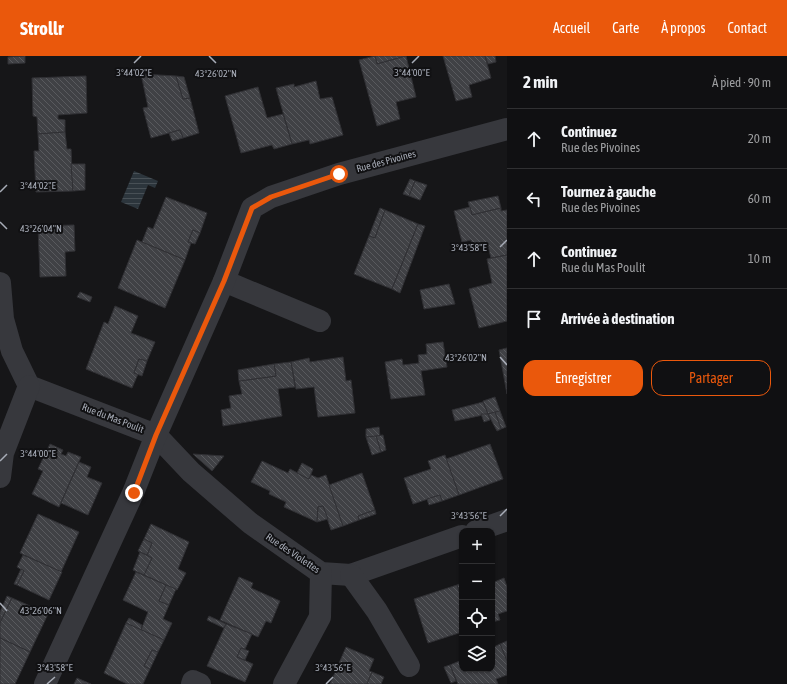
<!DOCTYPE html>
<html lang="fr">
<meta charset="utf-8">
<style>
:root{--surface:#101012;--page:#1e1e20;--text:#f1f3f6;--muted:#9c9d9f;--line:#303032;--accent:#ea580c}
body{margin:0;font-family:"Asap Condensed",sans-serif;background:var(--page);color:var(--text)}
.controls{position:absolute;right:12px;bottom:12px;display:grid;overflow:hidden;border-radius:8px;box-shadow:0 1px 3px #0004}
.controls button{width:36px;height:36px;display:grid;place-items:center;padding:0;border:0;border-bottom:1px solid var(--line);background:var(--surface);color:var(--text);font:20px sans-serif}
.stop{position:absolute;width:12px;height:12px;margin:-9px;border:3px solid #ea580c;border-radius:50%;background:#fff}
.stop.end{background:#ea580c;border-color:#fff;box-shadow:0 1px 4px #0008}
.list{margin:0;padding:0;list-style:none}
h2{display:flex;justify-content:space-between;align-items:center;height:52px;margin:0;padding:0 16px;font-size:17px}
h2 small{font-size:13px;font-weight:400;color:var(--muted)}
.list li{display:grid;grid-template-columns:26px 1fr auto;gap:12px;align-items:center;box-sizing:border-box;height:60px;padding:0 16px;border-top:1px solid var(--line)}
.list b{display:block;font-size:15px;white-space:nowrap}
.list p{margin:0;font-size:13px;white-space:nowrap;color:var(--muted)}
.list em{font-size:13px;font-style:normal;color:var(--muted)}
.actions{display:flex;gap:8px;padding:12px 16px}
.actions a{flex:1;padding:9px 0;border:1px solid var(--accent);border-radius:12px;text-align:center;font-size:14px;color:var(--accent)}
.actions .main{background:var(--accent);color:#fff}
.icon{flex:none;width:22px;height:22px;fill:none;stroke:currentColor;stroke-width:2;stroke-linecap:round;stroke-linejoin:round}
.map{position:relative;flex:none;width:507px;height:628px;overflow:hidden}
header{display:flex;align-items:center;gap:24px;box-sizing:border-box;height:56px;padding:0 20px;background:var(--accent);color:#fff}
header strong{font-size:19px}
nav{display:flex;gap:22px;margin-inline-start:auto;font-size:14px}
main{display:flex}
aside{flex:1;background:var(--surface)}
.map>svg:first-child{display:block}
.water{fill:url(#water-rules)}
.building{fill:url(#building-back-hatch);stroke:#303034}
.lines{fill:none;stroke-linecap:round;stroke-linejoin:round}
.minor{stroke:#37383d;stroke-width:22}
.route{stroke:#ea580c;stroke-width:5}
.ticks{fill:none;stroke:#a8adb8;stroke-width:1.5}
.labels{text-anchor:middle;dominant-baseline:central;stroke-width:4;stroke-linejoin:round;paint-order:stroke}
.street-label{font-size:10px;fill:#a8adb8;stroke:#111113}
.ticks-label{font-size:10px;text-anchor:middle;fill:#a8adb8;stroke:#111113;stroke-width:4;stroke-linejoin:round;paint-order:stroke}
</style>
<header>
<strong>Strollr</strong>
<nav><a>Accueil</a><a>Carte</a><a>À propos</a><a>Contact</a></nav>
</header>
<main>
<div class="map">
<svg width="507" height="628" viewBox="0 0 507 628">
<defs>
<pattern id="water-rules" width="6" height="5" patternUnits="userSpaceOnUse"><rect width="6" height="5" fill="#2c353c"/><path d="M0 2.5h6" fill="none" stroke="#485056"/></pattern>
<pattern id="building-back-hatch" width="6" height="6" patternUnits="userSpaceOnUse"><rect width="6" height="6" fill="#404145"/><path d="M-1 5l2 2M0 0l6 6M5-1l2 2" fill="none" stroke="#595a5e"/></pattern>
</defs>
<rect width="100%" height="100%" fill="#161618"/>
<polygon class="water" points="134,115 158,125 155,132 148,129 138,153 121,146"/>
<g class="building">
<polygon points="25,0 25,7 8,8 8,1"/>
<polygon points="375,0 406,0 377,8"/>
<polygon points="375,0 377,8 406,0 416,41 396,46 400,63 377,70 359,4"/>
<polygon points="443,0 485,0 491,22 469,29 472,41 456,45"/>
<polygon points="485,0 495,0 496,6 488,8"/>
<polygon points="141,18 176,20 183,43 190,42 199,77 183,82 180,74 151,82 143,52 148,51"/>
<polygon points="86,20 87,57 58,59 58,63 65,64 65,76 38,78 37,61 33,60 32,22"/>
<polygon points="176,20 184,21 190,42 183,43"/>
<polygon points="316,25 320,43 332,41 343,79 310,88 309,84 292,88 276,32 294,28 294,31"/>
<polygon points="258,31 267,62 283,58 292,88 274,93 272,89 241,97 225,40"/>
<polygon points="180,74 183,82 172,85 169,77"/>
<polygon points="65,76 67,93 71,93 73,135 36,136 34,95 39,95 38,78"/>
<polygon points="71,108 85,108 85,134 73,135"/>
<polygon points="410,123 415,125 409,140 403,138"/>
<polygon points="415,125 427,129 420,144 409,140"/>
<polygon points="498,140 501,152 472,159 468,146"/>
<polygon points="166,141 207,157 200,177 193,174 188,186 191,187 185,204 142,186 148,171 153,173"/>
<polygon points="470,151 472,159 501,152 501,155 507,154 507,199 491,202 487,187 472,190 471,184 462,186 454,155"/>
<polygon points="380,152 385,154 375,182 369,180"/>
<polygon points="385,154 418,168 392,233 354,218 369,180 375,182"/>
<polygon points="418,168 425,170 400,237 392,233"/>
<polygon points="74,169 75,195 65,196 66,220 40,221 38,170"/>
<polygon points="193,174 200,177 195,188 188,186"/>
<polygon points="137,184 185,204 165,252 118,232"/>
<polygon points="507,199 507,265 479,272 469,233 492,227 487,203"/>
<polygon points="449,228 455,248 424,253 420,234"/>
<polygon points="80,236 92,241 90,246 77,241"/>
<polygon points="115,250 138,260 131,277 155,286 147,305 139,303 134,317 138,318 132,332 86,313 104,266 108,268"/>
<polygon points="443,286 447,311 421,315 425,339 391,343 385,306 402,303 403,309 419,307 418,299 427,298 426,288"/>
<polygon points="507,292 507,338 499,294"/>
<polygon points="343,301 346,325 351,324 355,357 318,361 314,331 296,333 291,306 309,302 310,306"/>
<polygon points="139,303 147,305 142,320 134,317"/>
<polygon points="291,306 295,331 278,333 282,360 223,370 221,354 231,352 229,340 242,338 239,325 276,320 274,308"/>
<polygon points="274,308 276,320 239,325 238,314"/>
<polygon points="495,341 500,355 488,358 483,345"/>
<polygon points="483,346 488,358 455,365 452,354"/>
<polygon points="500,355 506,371 501,373 495,356"/>
<polygon points="495,356 501,373 497,375 488,358"/>
<polygon points="481,358 488,358 490,364 484,366"/>
<polygon points="379,371 380,380 366,381 366,373"/>
<polygon points="383,379 386,394 381,396 376,380"/>
<polygon points="376,380 381,396 372,399 366,381"/>
<polygon points="50,388 63,394 61,398 66,400 68,396 81,401 59,451 32,438 43,415 38,413"/>
<polygon points="490,388 503,423 459,439 446,403"/>
<polygon points="193,398 224,400 212,415"/>
<polygon points="445,399 459,439 442,445 440,439 413,448 404,422 431,413 428,405"/>
<polygon points="262,405 288,417 290,413 309,423 311,419 318,422 326,419 343,470 331,474 323,450 318,451 317,466 284,451 286,446 269,438 270,435 251,426"/>
<polygon points="79,406 91,411 87,421 102,427 88,459 61,447"/>
<polygon points="302,407 313,413 309,423 297,417"/>
<polygon points="362,417 375,454 358,460 359,464 343,470 329,429"/>
<polygon points="440,439 442,445 429,449 427,443"/>
<polygon points="323,450 328,463 317,466 318,451"/>
<polygon points="375,454 376,458 359,464 358,460"/>
<polygon points="38,458 79,476 61,516 20,497"/>
<polygon points="151,468 189,486 178,513 186,517 177,534 144,519 152,502 147,499 152,487 144,483"/>
<polygon points="144,483 152,487 147,499 138,495"/>
<polygon points="140,496 152,502 144,519 133,514"/>
<polygon points="23,499 62,516 49,544 17,529 24,515 17,511"/>
<polygon points="21,513 24,515 17,529 14,528"/>
<polygon points="136,516 166,529 159,545 169,549 163,563 172,567 164,584 141,574 148,556 123,544"/>
<polygon points="239,521 253,527 251,532 280,545 271,567 266,565 258,581 220,564"/>
<polygon points="504,522 507,531 507,555 498,558 500,564 492,566 492,527"/>
<polygon points="462,527 462,545 457,529"/>
<polygon points="166,529 176,533 169,549 159,545"/>
<polygon points="457,529 462,545 462,576 428,587 414,543"/>
<polygon points="7,540 12,542 0,567 0,556"/>
<polygon points="12,542 48,558 30,596 0,582 0,567"/>
<polygon points="209,560 226,568 224,572 207,564"/>
<polygon points="129,562 142,569 141,574 126,567"/>
<polygon points="126,567 164,584 158,596 152,594 144,610 150,613 143,628 127,628 104,617"/>
<polygon points="226,568 252,578 245,593 241,592 237,601 253,608 245,626 207,610"/>
<polygon points="0,582 30,596 15,628 0,628"/>
<polygon points="507,585 507,605 500,588"/>
<polygon points="500,588 507,605 507,619 496,623 498,628 458,628 450,609 462,604 462,613 492,613 492,592"/>
<polygon points="346,591 374,603 369,615 372,616 367,628 330,628"/>
<polygon points="241,592 249,595 245,604 237,601"/>
<polygon points="152,594 158,596 150,613 144,610"/>
<polygon points="450,609 456,625 451,627 444,611"/>
<polygon points="372,616 384,621 381,628 367,628"/>
<polygon points="77,622 91,628 74,628"/>
</g>
<g class="lines">
<g class="minor">
<polyline points="224,225 320,265"/>
<polyline points="0,227 3,263 12,295 29,330 156,379 191,416 250,467 321,517 351,519 462,480"/>
<polyline points="0,421 3,397 29,330"/>
<polyline points="476,475 507,464"/>
<polyline points="351,519 377,555 409,610"/>
<polyline points="45,628 133,437 156,379 224,225 252,152 271,141 339,118 507,73"/>
<polyline points="192,628 193,625 200,628"/>
<polyline points="284,628 320,561 321,517"/>
</g>
</g>
<g class="lines">
<polyline class="route" points="134,437 156,379 224,225 252,152 271,141 339,118"/>
</g>
<path class="ticks" d="M209 0 216 7M134 7 141 0M412 7 419 0M0 136 7 129M0 166 7 173M500 191 507 184M500 301 507 309M0 405 7 398M500 460 507 453M0 547 7 555M47 628 55 621M326 628 333 621"/>
<g class="labels">
<g class="street-label">
<text transform="translate(386 105) rotate(-15)">Rue des Pivoines</text>
<text transform="translate(113 362) rotate(21)">Rue du Mas Poulit</text>
<text transform="translate(293 497) rotate(34)">Rue des Violettes</text>
</g>
</g>
<g class="ticks-label">
<text x="134" y="20">3°44'02"E</text>
<text x="412" y="20">3°44'00"E</text>
<text x="216" y="21">43°26'02"N</text>
<text x="38" y="133">3°44'02"E</text>
<text x="41" y="176">43°26'04"N</text>
<text x="469" y="195">3°43'58"E</text>
<text x="466" y="305">43°26'02"N</text>
<text x="38" y="401">3°44'00"E</text>
<text x="469" y="463">3°43'56"E</text>
<text x="41" y="558">43°26'06"N</text>
<text x="55" y="615">3°43'58"E</text>
<text x="333" y="615">3°43'56"E</text>
</g>
</svg>
<div class="controls">
<button>+</button>
<button>−</button>
<button><svg class="icon" aria-label="locate" viewBox="0 0 24 24"><circle cx="12" cy="12" r="6"/><path d="M12 2v4M12 18v4M2 12h4M18 12h4"/></svg></button>
<button><svg class="icon" aria-label="layers" viewBox="0 0 24 24"><path d="M12 4l9 5-9 5-9-5zM3 14l9 5 9-5"/></svg></button>
</div>
<div class="stop" style="left:339px;top:118px"></div>
<div class="stop end" style="left:134px;top:437px"></div>
</div>
<aside>
<h2>2 min<small>À pied · 90 m</small></h2>
<ul class="list">
<li><svg class="icon" aria-label="ahead" viewBox="0 0 24 24"><path d="M12 20V5M6 11l6-6 6 6"/></svg><div><b>Continuez</b><p>Rue des Pivoines</p></div><em>20 m</em></li>
<li><svg class="icon" aria-label="left" viewBox="0 0 24 24"><path d="M17 20v-9H6M10 6l-5 5 5 5"/></svg><div><b>Tournez à gauche</b><p>Rue des Pivoines</p></div><em>60 m</em></li>
<li><svg class="icon" aria-label="ahead" viewBox="0 0 24 24"><path d="M12 20V5M6 11l6-6 6 6"/></svg><div><b>Continuez</b><p>Rue du Mas Poulit</p></div><em>10 m</em></li>
<li><svg class="icon" aria-label="arrive" viewBox="0 0 24 24"><path d="M6 21V4h12l-3 4 3 4H6"/></svg><div><b>Arrivée à destination</b></div></li>
</ul>
<div class="actions"><a class="main">Enregistrer</a><a>Partager</a></div>
</aside>
</main>
